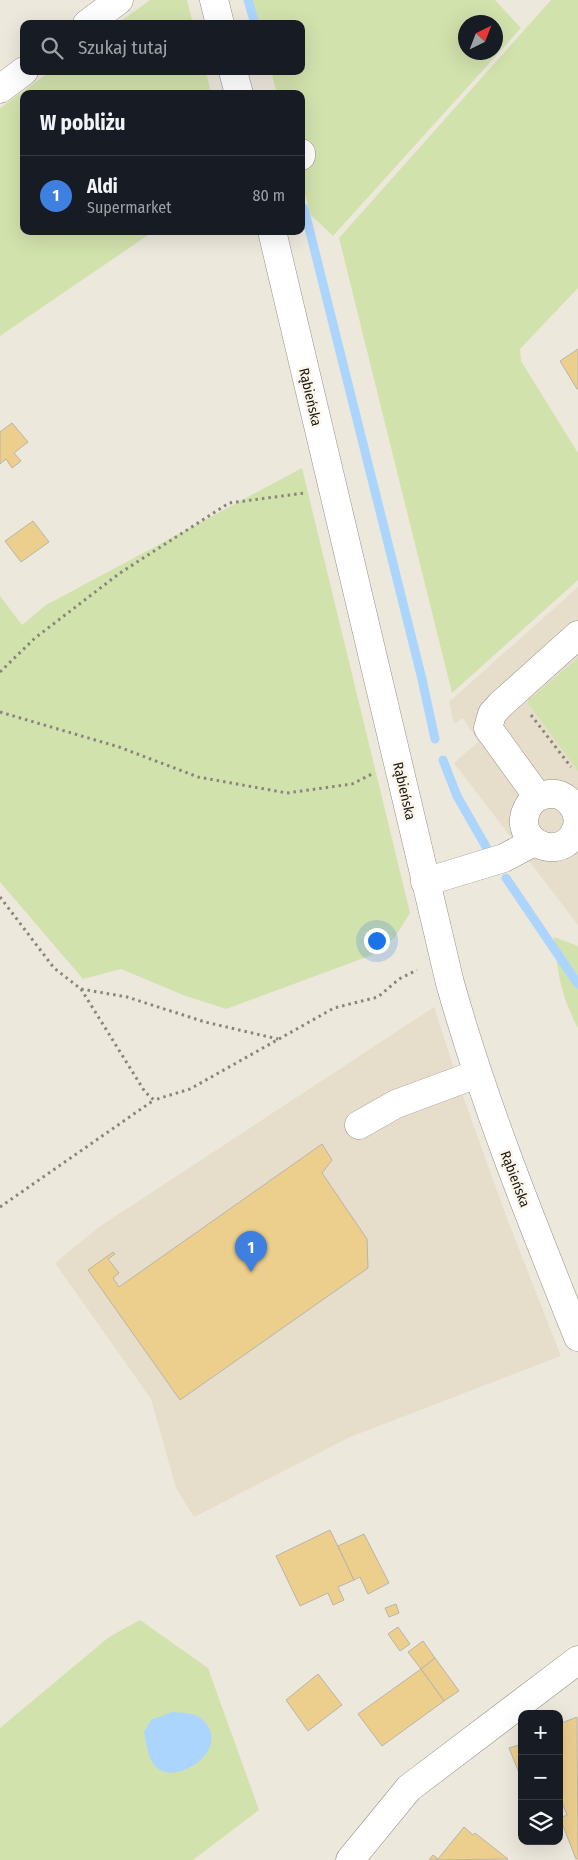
<!DOCTYPE html>
<html lang="pl">
<meta charset="utf-8">
<style>
:root{--surface:#171b24;--page:#20242c;--text:#f1f3f6;--muted:#9ea1a6;--line:#363941;--accent:#8c9099}
body{margin:0;font-family:"Fira Sans Condensed",sans-serif;background:var(--page);color:var(--text)}
.controls{position:absolute;right:15px;bottom:15px;display:grid;overflow:hidden;border-radius:10px;box-shadow:0 5px 20px #0002}
.controls button{width:45px;height:45px;display:grid;place-items:center;padding:0;border:0;border-bottom:1px solid var(--line);background:var(--surface);color:var(--text);font:25px sans-serif}
.compass{position:absolute;left:458px;top:15px;width:45px;height:45px;border-radius:50%;background:var(--surface);box-shadow:0 5px 20px #0002;rotate:42deg}
.you{position:absolute;left:376px;top:940px;width:18px;height:18px;margin:-12px;border:4px solid #fff;border-radius:50%;background:#1a73e8;box-shadow:0 0 0 8px #1a73e833}
.badge{display:grid;place-items:center;width:32px;height:32px;border-radius:50%;background:var(--accent);color:#fff;font-size:16px;font-weight:700}
.pin{position:absolute;translate:-50% -41px;filter:drop-shadow(0 1px 2px #0008)}
.pin::after{content:'';position:absolute;top:26px;width:18px;height:15px;background:inherit;clip-path:polygon(0 0,100% 0,50% 100%)}
.list{margin:0;padding:0;list-style:none}
h2{display:flex;justify-content:space-between;align-items:center;height:65px;margin:0;padding:0 20px;font-size:21px}
h2 small{font-size:16px;font-weight:400;color:var(--muted)}
.list li{display:grid;grid-template-columns:32px 1fr auto;gap:15px;align-items:center;box-sizing:border-box;height:80px;padding:0 20px;border-top:1px solid var(--line)}
.list b{display:block;font-size:19px;white-space:nowrap}
.list p{margin:0;font-size:16px;white-space:nowrap;color:var(--muted)}
.list em{font-size:16px;font-style:normal;color:var(--muted)}
.icon{flex:none;width:28px;height:28px;fill:none;stroke:currentColor;stroke-width:2;stroke-linecap:round;stroke-linejoin:round}
.map{position:relative;flex:none;width:578px;height:1860px;overflow:hidden}
.search{position:absolute;background:var(--surface);box-shadow:0 5px 20px #0002;left:20px;top:20px;width:285px;height:55px;display:flex;align-items:center;gap:12px;box-sizing:border-box;padding:0 18px;border-radius:10px;color:var(--muted);font-size:19px}
.panel{position:absolute;background:var(--surface);box-shadow:0 5px 20px #0002;left:20px;top:90px;width:285px;height:145px;border-radius:10px}
.map>svg:first-child{display:block}
.built{fill:#e6decb}
.green{fill:#d2e2ad;fill-rule:evenodd}
.water{fill:#acd5fe}
.lines{fill:none;stroke-linecap:round;stroke-linejoin:round}
.stream{stroke:#acd5fe;stroke-width:9}
.building{fill:#eccf8d;stroke:#b9b4a9}
.minor-casing{stroke:#969186;stroke-width:29}
.path{stroke:#89857d;stroke-width:3;stroke-dasharray:2.5 4;stroke-linecap:butt}
.minor{stroke:#fff;stroke-width:28}
.labels{text-anchor:middle;dominant-baseline:central;stroke-width:5;stroke-linejoin:round;paint-order:stroke}
.street-label{font-size:14px;fill:#1a1814;stroke:#fbf6e9}
</style>
<div class="map">
<svg width="578" height="1860" viewBox="0 0 578 1860">
<rect width="100%" height="100%" fill="#ede8dc"/>
<g class="built">
<polygon points="578,587 578,925 454,763 478,742 463,718 454,724 449,702"/>
<polygon points="434,1007 462,1093 506,1216 561,1356 350,1437 194,1517 176,1488 151,1399 55,1263 99,1227"/>
</g>
<g class="green">
<polygon points="150,0 187,0 193,24 117,24"/>
<path d="M251 0H495L521 28 333 236 311 215 301 180V94H277L271 71H301V24H258ZM466 22H496V52H466Z"/>
<polygon points="551,0 578,0 578,288 520,349 521,361 578,453 578,580 452,693 339,238"/>
<polygon points="51,71 206,71 211,94 24,94 24,231 154,231 0,336 0,108"/>
<polygon points="302,468 410,913 395,937 372,955 226,1009 183,995 121,969 83,979 0,882 0,596 22,625 46,605"/>
<polygon points="578,658 578,771 527,702"/>
<path d="M554 937 578 946V1028C561 997 557 971 554 937Z"/>
<polygon points="140,1620 208,1668 259,1810 193,1860 0,1860 0,1728 109,1637"/>
</g>
<path class="water" d="M172 1712C179 1713 188 1712 195 1715 202 1718 206 1722 209 1728 223 1756 175 1784 157 1768 147 1759 147 1744 144 1732L151 1720Z"/>
<g class="lines">
<g class="stream">
<polyline points="248,0 255,24"/>
<polyline points="304,208 422,679 435,739"/>
<polyline points="443,760 457,796 489,852"/>
<polyline points="506,878 578,984"/>
</g>
</g>
<g class="building">
<polygon points="578,349 578,389 577,389 560,361"/>
<polygon points="12,423 28,442 14,453 21,461 12,468 6,459 0,464 0,432"/>
<polygon points="33,521 49,542 21,562 5,541"/>
<polygon points="322,1144 332,1160 322,1173 367,1239 368,1268 180,1400 88,1270 113,1252 115,1254 108,1259 119,1273 113,1278 119,1287"/>
<polygon points="330,1530 354,1580 338,1587 344,1600 333,1605 328,1593 300,1606 276,1556"/>
<polygon points="364,1534 389,1583 368,1594 360,1577 354,1580 338,1546"/>
<polygon points="396,1604 399,1613 389,1617 385,1608"/>
<polygon points="398,1627 410,1644 400,1651 388,1634"/>
<polygon points="423,1641 435,1658 421,1669 408,1652"/>
<polygon points="435,1658 459,1691 444,1701 421,1669"/>
<polygon points="421,1669 444,1701 382,1746 358,1714"/>
<polygon points="318,1674 342,1705 308,1731 286,1700"/>
<polygon points="577,1717 578,1859 576,1859 560,1818 567,1815 559,1795 559,1724"/>
<polygon points="522,1744 522,1780 509,1748"/>
<polygon points="464,1827 473,1835 475,1833 508,1859 429,1860 433,1855 438,1859"/>
</g>
<g class="lines">
<g class="minor-casing">
<g id="minor">
<polyline points="214,0 220,24"/>
<polyline points="87,24 119,0"/>
<polyline points="233,71 239,94"/>
<polyline points="0,89 24,71"/>
<polyline points="301,153 301,156"/>
<path d="M272 231 450 983C484 1104 531 1220 578 1337"/>
<polyline points="538,797 488,728 492,714 500,705 578,635"/>
<path d="M578 821C576 804 563 790 544 795 537 797 530 802 527 809 510 845 570 867 578 822"/>
<polyline points="425,882 504,858 534,842"/>
<polyline points="359,1125 396,1104 477,1074"/>
<polyline points="350,1860 409,1788 578,1660"/>
</g>
</g>
<g class="path">
<polyline points="0,672 35,638 120,573 229,503 305,493"/>
<polyline points="0,712 119,747 198,777 287,793 352,784 372,774"/>
<polyline points="531,715 571,767"/>
<polyline points="0,897 54,968 81,989 127,997 205,1022 278,1039"/>
<polyline points="81,989 145,1092 154,1100 190,1089 334,1008 378,997 399,979 417,970"/>
<polyline points="0,1207 154,1100"/>
</g>
<use href="#minor" class="minor"/>
</g>
<g class="labels">
<g class="street-label">
<text transform="translate(310 397) rotate(77)">Rąbieńska</text>
<text transform="translate(404 791) rotate(77)">Rąbieńska</text>
<text transform="translate(515 1179) rotate(69)">Rąbieńska</text>
</g>
</g>
</svg>
<div class="controls">
<button>+</button>
<button>−</button>
<button><svg class="icon" aria-label="layers" viewBox="0 0 24 24"><path d="M12 4l9 5-9 5-9-5zM3 14l9 5 9-5"/></svg></button>
</div>
<svg class="compass" viewBox="-18 -18 36 36"><path d="M0-13l5 13h-10z" fill="#e53935"/><path d="M0 13l5-13h-10z" fill="#9ea1a6"/></svg>
<div class="you"></div>
<div class="pin badge" style="left:251px;top:1272px;background:#3f7fe0">1</div>
<div class="search"><svg class="icon" aria-label="search" viewBox="0 0 24 24"><circle cx="10" cy="10" r="6"/><path d="M15 15l6 6"/></svg>Szukaj tutaj</div>
<section class="panel">
<h2>W pobliżu<small></small></h2>
<ul class="list">
<li><span class="badge" style="background:#3f7fe0">1</span><div><b>Aldi</b><p>Supermarket</p></div><em>80 m</em></li>
</ul>
</section>
</div>
